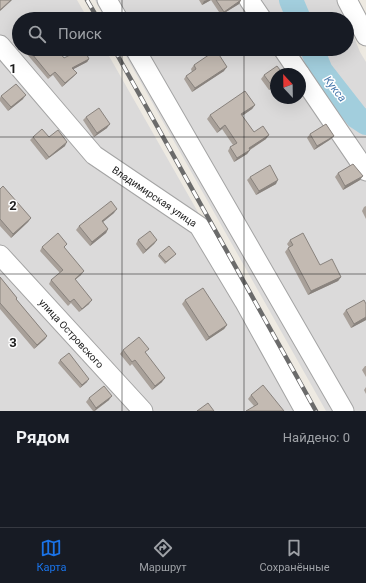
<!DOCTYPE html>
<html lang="ru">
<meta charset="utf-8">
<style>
:root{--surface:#171b24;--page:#20242c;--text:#f1f3f6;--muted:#9ea1a6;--line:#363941;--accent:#1a73e8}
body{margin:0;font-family:Roboto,sans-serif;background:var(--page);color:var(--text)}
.compass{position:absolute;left:270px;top:68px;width:36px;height:36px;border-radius:50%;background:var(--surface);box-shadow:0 4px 16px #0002;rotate:338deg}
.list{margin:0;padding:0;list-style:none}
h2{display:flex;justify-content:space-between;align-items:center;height:52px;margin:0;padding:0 16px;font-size:17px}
h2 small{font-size:13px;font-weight:400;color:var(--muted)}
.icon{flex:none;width:22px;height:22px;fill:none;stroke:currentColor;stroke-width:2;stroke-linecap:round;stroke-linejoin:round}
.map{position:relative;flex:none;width:366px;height:411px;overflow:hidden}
.search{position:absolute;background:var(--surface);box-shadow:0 4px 16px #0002;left:12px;right:12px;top:12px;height:44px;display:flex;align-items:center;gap:10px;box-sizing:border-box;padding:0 14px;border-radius:22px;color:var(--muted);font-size:15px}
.sheet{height:116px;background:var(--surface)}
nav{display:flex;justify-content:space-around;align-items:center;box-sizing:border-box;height:56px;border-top:1px solid var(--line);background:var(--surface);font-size:11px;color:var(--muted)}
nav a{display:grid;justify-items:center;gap:2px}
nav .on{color:var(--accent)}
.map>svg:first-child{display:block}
.residential{fill:#dbdada;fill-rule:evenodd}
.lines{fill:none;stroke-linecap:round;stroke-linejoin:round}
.river{stroke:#a2cedd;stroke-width:24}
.minor-casing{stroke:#a4a4a4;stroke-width:21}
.minor{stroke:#fff;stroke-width:19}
.rail-casing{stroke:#6b6b6b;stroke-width:4.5}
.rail{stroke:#fff;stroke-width:3;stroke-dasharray:9;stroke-linecap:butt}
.wall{fill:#a8a099}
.shaded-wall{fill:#88827d}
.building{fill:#c3bab2;stroke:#88827d}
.grid{fill:none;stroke:#1d1d1d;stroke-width:1;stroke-opacity:0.55}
.labels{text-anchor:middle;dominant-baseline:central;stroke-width:3;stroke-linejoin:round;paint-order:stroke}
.street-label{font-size:10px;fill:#1d1d1d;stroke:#fff}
.water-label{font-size:11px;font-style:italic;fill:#4979ad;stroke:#fff}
.grid-label{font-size:13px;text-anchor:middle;font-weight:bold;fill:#1d1d1d;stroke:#fff;stroke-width:3;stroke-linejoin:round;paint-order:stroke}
</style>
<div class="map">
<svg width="366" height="411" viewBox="0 0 366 411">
<rect width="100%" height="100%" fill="#eeeae2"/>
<g class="residential">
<polygon points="0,0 77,0 88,19 19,19 19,49 105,49 203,221 97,151 0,38"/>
<polygon points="95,0 339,0 346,19 105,19"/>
<path d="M347 20 360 52 366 62V411H326L122 49H347ZM276 74H300V98H276Z"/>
<polygon points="0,53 91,159 196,228 301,411 150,411 0,248"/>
<polygon points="0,263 136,411 0,411"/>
</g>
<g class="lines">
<g class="river">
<polyline points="291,0 299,19"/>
<polyline points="312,49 321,71 357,117 366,123"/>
</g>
<g class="minor-casing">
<g id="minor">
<polyline points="107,0 118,19"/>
<polyline points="249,0 262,19"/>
<polyline points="347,0 366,36"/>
<path id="s1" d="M0 45 94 155 199 226 244 301 305 411"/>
<polyline points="135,49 344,411"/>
<polyline points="283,49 300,74"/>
<polyline points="300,74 366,171"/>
<path id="s2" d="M0 255 143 411"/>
</g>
</g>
<use href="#minor" class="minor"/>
<g class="rail-casing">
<g id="rail">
<polyline points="87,0 98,19"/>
<polyline points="114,49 316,411"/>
</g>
</g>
<use href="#rail" class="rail"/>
</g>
<g class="wall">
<polygon points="199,0 211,0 202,5"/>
<polygon points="211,0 241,0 239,4 221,15"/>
<polygon points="18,40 19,40 19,47 16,44"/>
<polygon points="20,49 57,49 64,58 89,59 87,62 73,69 77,73 74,76 62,87 53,75 48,79 26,53 24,54"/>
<polygon points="194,65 224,71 192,92 184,79 186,76 192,72 191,69"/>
<polygon points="264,75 276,85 269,90 261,79"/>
<polygon points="1,96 23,99 8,111 0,101 0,98"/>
<polygon points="255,105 252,109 242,116 254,132 266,139 250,150 247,154 234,162 228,151 230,147 233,145 222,129 217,133 207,119 210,115"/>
<polygon points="86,117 107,128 94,137 83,120"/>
<polygon points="310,134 331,139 314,150 307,138"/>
<polygon points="33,137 49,137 65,146 46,160 30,140"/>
<polygon points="338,173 360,180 343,190 335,177"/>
<polygon points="250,177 276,184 256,195 247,180"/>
<polygon points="0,189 31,218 28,222 11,238 0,226"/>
<polygon points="366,206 366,219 362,211 364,207"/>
<polygon points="114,213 103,222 108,229 106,233 90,246 76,230 79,226"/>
<polygon points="138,240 157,240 154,244 143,254 136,244"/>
<polygon points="290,240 320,265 341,277 338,281 308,295 285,252 288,248 289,247 287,244"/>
<polygon points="42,247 64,248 81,275 75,280 89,304 79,312 71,303 68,306 49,284 51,280 60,273 40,251"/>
<polygon points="159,254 174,256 165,264 158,256"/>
<polygon points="0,277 17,298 16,299 47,336 45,339 34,349 0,309"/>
<polygon points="185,300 227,325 224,329 206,341 182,304"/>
<polygon points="366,304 366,320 351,328 343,314 346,310"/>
<polygon points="123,350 146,353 162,382 152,390 132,364 130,366 120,354"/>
<polygon points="60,360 87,382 80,388 58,363"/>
<polygon points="365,366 366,366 366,377 362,370"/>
<polygon points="366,387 366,394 364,390"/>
<polygon points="251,395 284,411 254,406 248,399"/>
<polygon points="89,398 109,400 95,411 93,411 86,402"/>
</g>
<g class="shaded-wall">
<polygon points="11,0 12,0 10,2 0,11 0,10"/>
<polygon points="207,0 211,0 202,5 204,1"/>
<polygon points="241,0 239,4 221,15 224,12"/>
<polygon points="89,59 87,62 70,71 72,68"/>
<polygon points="227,67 224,71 192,92 195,88"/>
<polygon points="77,73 74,76 62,87 65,83"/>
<polygon points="276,83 276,85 269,90 272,86"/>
<polygon points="26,95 23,99 8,111 11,107"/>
<polygon points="255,105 252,109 239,118 241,114"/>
<polygon points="110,124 107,128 94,137 97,133"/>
<polygon points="225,125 222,129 217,133 220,129"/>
<polygon points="269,135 266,139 246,152 249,148"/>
<polygon points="334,136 331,139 314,150 317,146"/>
<polygon points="67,142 65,146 46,160 49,157"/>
<polygon points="250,150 247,154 234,162 237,158"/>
<polygon points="363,176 360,180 343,190 345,186"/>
<polygon points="278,180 276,184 256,195 259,191"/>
<polygon points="117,209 114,213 99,225 102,221"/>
<polygon points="31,218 28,222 11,238 13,234"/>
<polygon points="108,229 106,233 90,246 92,242"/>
<polygon points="157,240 154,244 143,254 146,250"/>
<polygon points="84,271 81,275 72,282 75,279"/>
<polygon points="341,277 338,281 308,295 311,291"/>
<polygon points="92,300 89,304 79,312 82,309"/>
<polygon points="366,317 366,320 351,328 354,324"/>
<polygon points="227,325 224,329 206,341 209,337"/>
<polygon points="47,336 45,339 34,349 37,345"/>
<polygon points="165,378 162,382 152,390 155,386"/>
<polygon points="89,379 87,382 80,388 82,385"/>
<polygon points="112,396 109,400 94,411 96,408"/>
</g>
<g class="building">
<polygon points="0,0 11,0 0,10"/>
<polygon points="216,0 241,0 224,12"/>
<polygon points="25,49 57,49 64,58 82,49 84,49 89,59 72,68 77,73 65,83 55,72 50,76 28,49 27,51"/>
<polygon points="216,50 227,67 195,88 186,76 196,69 194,65"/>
<polygon points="277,66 283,74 276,74 276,83 272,86 264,75"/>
<polygon points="16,84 26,95 11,107 1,96"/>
<polygon points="245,91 255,105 241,114 254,132 263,126 269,135 249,148 250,150 237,158 230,147 237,143 225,125 220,129 210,115"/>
<polygon points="99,108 110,124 97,133 86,117"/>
<polygon points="326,124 334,136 317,146 310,134"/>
<polygon points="42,129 49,137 58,130 67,142 49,157 33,137"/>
<polygon points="353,164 363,176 345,186 338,173"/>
<polygon points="270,165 278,180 259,191 250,177"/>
<polygon points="3,186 31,218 13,234 0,219 0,189"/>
<polygon points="111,201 117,209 102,221 108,229 92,242 79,226"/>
<polygon points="150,231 157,240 146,250 138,240"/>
<polygon points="58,233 67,244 64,247 84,271 75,279 92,300 82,309 74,299 70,302 51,280 63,270 42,247"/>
<polygon points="303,233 320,265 332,259 341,277 311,291 288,248 293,245 290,240"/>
<polygon points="169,246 176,254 166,262 159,254"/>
<polygon points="0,277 17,298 16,299 47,336 37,345 0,303"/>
<polygon points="203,288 227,325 209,337 185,300"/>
<polygon points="364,300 366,304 366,317 354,324 346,310"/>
<polygon points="139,337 149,349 145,352 165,378 155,386 135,360 132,362 123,350"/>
<polygon points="69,353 89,379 82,385 60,360"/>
<polygon points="263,385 284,411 246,411 258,404 251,395"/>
<polygon points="104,386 112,396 96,408 89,398"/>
<polygon points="208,403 214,411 197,411"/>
</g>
<path class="grid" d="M122 0V19M244 0V19M122 49V411M244 49V411M0 137H366M0 274H366"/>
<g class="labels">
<g class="street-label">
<text stroke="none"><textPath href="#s1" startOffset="218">Владимирская улица</textPath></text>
<text stroke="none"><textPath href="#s2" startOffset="106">улица Островского</textPath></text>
</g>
<g class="water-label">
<text transform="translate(335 89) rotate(52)">Кукса</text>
</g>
</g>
<g class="grid-label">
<text x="13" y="73">1</text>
<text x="13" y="210">2</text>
<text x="13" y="347">3</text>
</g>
</svg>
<svg class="compass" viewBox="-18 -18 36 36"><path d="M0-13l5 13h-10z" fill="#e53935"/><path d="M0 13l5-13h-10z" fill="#9ea1a6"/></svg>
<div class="search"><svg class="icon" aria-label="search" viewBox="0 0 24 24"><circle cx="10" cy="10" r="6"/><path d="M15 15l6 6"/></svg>Поиск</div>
</div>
<section class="sheet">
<h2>Рядом<small>Найдено: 0</small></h2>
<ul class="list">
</ul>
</section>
<nav>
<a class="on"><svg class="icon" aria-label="map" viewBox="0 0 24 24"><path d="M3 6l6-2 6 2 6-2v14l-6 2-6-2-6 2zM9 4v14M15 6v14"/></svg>Карта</a>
<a><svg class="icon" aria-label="directions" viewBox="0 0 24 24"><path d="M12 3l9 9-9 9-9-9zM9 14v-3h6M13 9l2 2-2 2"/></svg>Маршрут</a>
<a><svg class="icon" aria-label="saved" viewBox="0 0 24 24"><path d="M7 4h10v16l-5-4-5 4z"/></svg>Сохранённые</a>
</nav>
